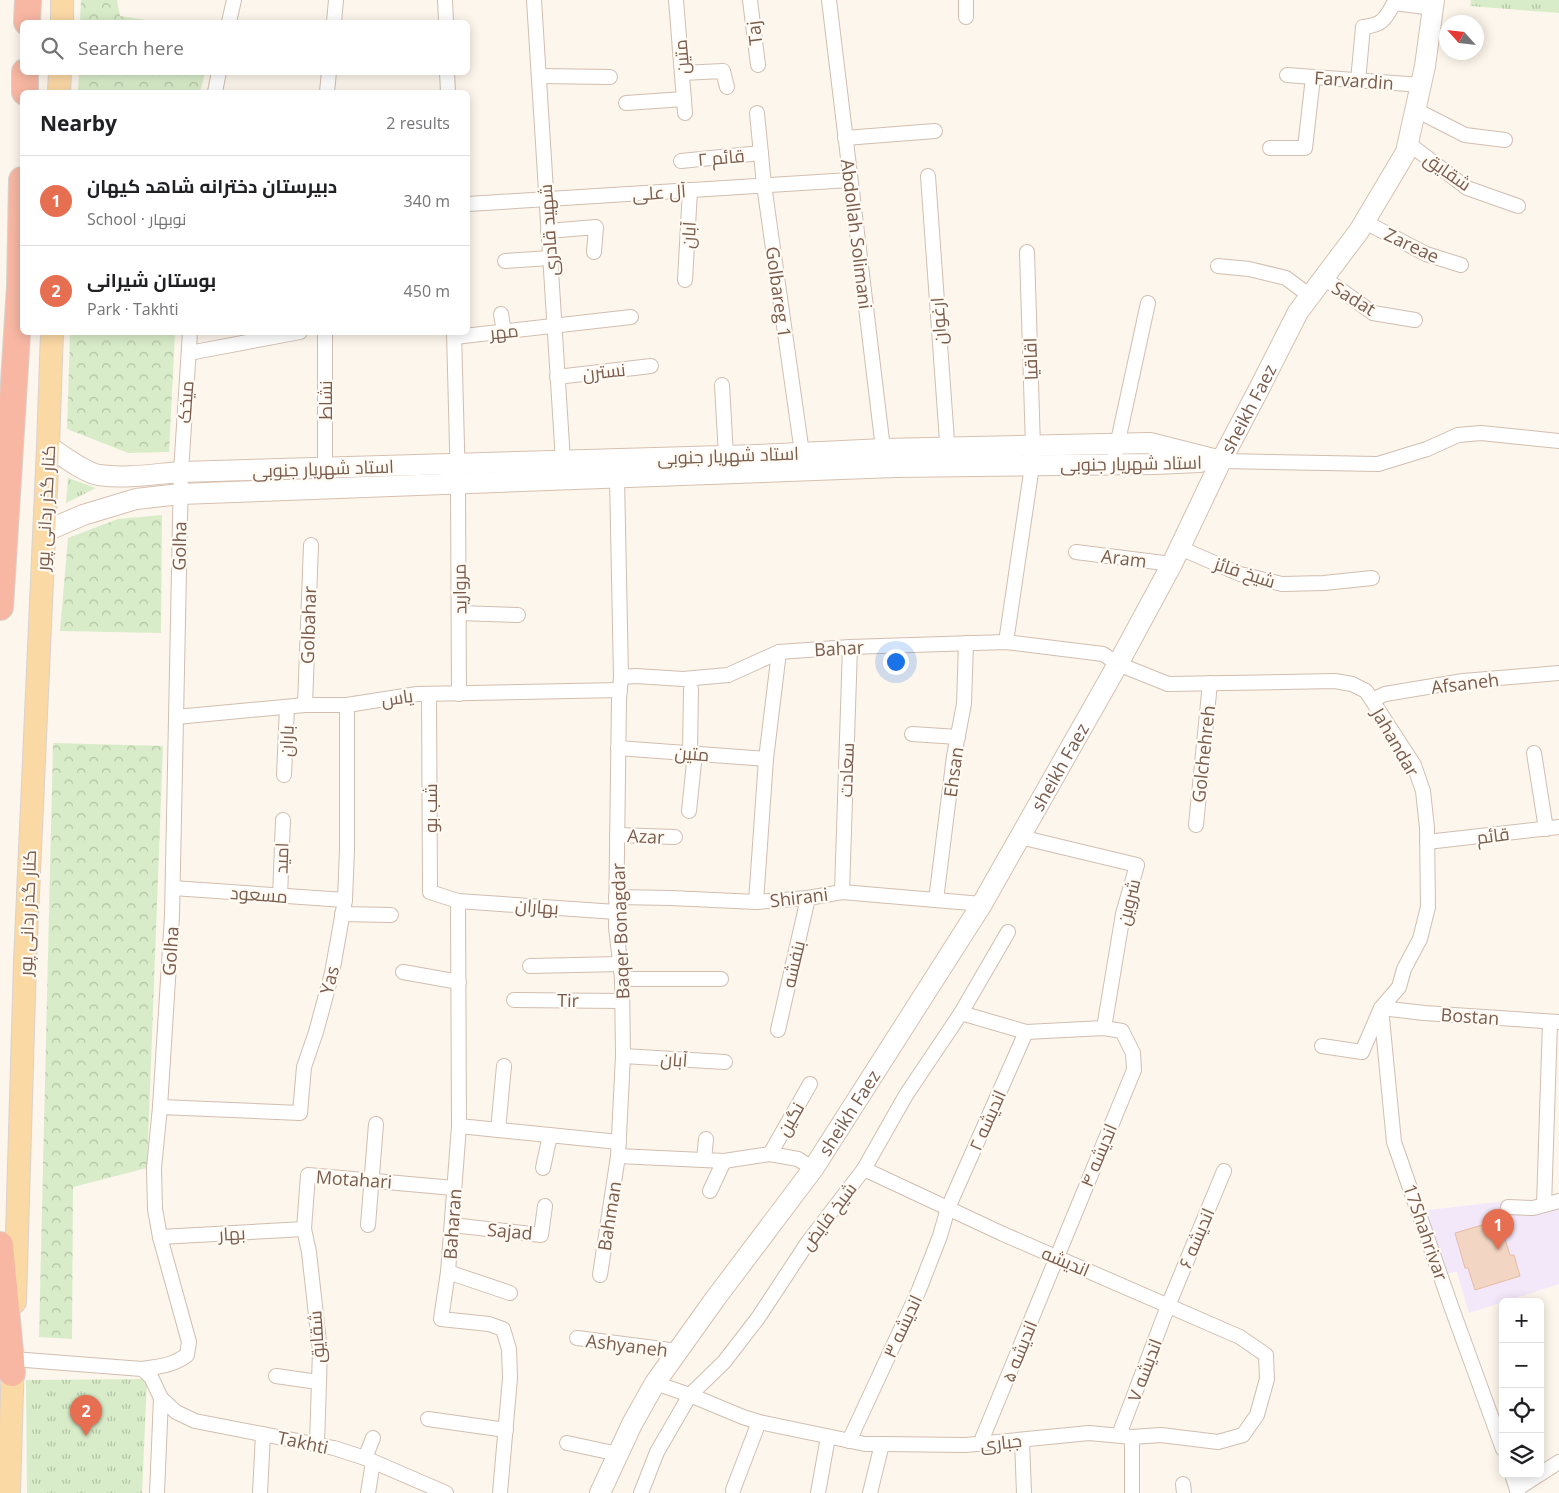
<!DOCTYPE html>
<meta charset="utf-8">
<style>
:root{--surface:#fff;--page:#f2f2f2;--text:#202124;--muted:#757577;--line:#e0e0e0;--accent:#e76f51}
body{margin:0;font-family:"Open Sans",Cairo,sans-serif;background:var(--page);color:var(--text)}
.controls{position:absolute;right:15px;bottom:15px;display:grid;overflow:hidden;border-radius:8px;box-shadow:0 2px 12px #0003}
.controls button{width:45px;height:45px;display:grid;place-items:center;padding:0;border:0;border-bottom:1px solid var(--line);background:var(--surface);color:var(--text);font:25px sans-serif}
.compass{position:absolute;left:1439px;top:15px;width:45px;height:45px;border-radius:50%;background:var(--surface);box-shadow:0 2px 12px #0003;rotate:297deg}
.you{position:absolute;left:895px;top:661px;width:18px;height:18px;margin:-12px;border:4px solid #fff;border-radius:50%;background:#1a73e8;box-shadow:0 0 0 8px #1a73e833}
.badge{display:grid;place-items:center;width:32px;height:32px;border-radius:50%;background:var(--accent);color:#fff;font-size:16px;font-weight:700}
.pin{position:absolute;translate:-50% -41px;filter:drop-shadow(0 1px 2px #0008)}
.pin::after{content:'';position:absolute;top:26px;width:18px;height:15px;background:inherit;clip-path:polygon(0 0,100% 0,50% 100%)}
.list{margin:0;padding:0;list-style:none}
h2{display:flex;justify-content:space-between;align-items:center;height:65px;margin:0;padding:0 20px;font-size:21px}
h2 small{font-size:16px;font-weight:400;color:var(--muted)}
.list li{display:grid;grid-template-columns:32px 1fr auto;gap:15px;align-items:center;box-sizing:border-box;height:90px;padding:0 20px;border-top:1px solid var(--line)}
.list b{display:block;font-size:19px;white-space:nowrap}
.list p{margin:0;font-size:16px;white-space:nowrap;color:var(--muted)}
.list em{font-size:16px;font-style:normal;color:var(--muted)}
.icon{flex:none;width:28px;height:28px;fill:none;stroke:currentColor;stroke-width:2;stroke-linecap:round;stroke-linejoin:round}
.map{position:relative;flex:none;width:1559px;height:1493px;overflow:hidden}
.search{position:absolute;background:var(--surface);box-shadow:0 2px 12px #0003;left:20px;top:20px;width:450px;height:55px;display:flex;align-items:center;gap:12px;box-sizing:border-box;padding:0 18px;border-radius:8px;color:var(--muted);font-size:19px}
.panel{position:absolute;background:var(--surface);box-shadow:0 2px 12px #0003;left:20px;top:90px;width:450px;height:245px;border-radius:8px}
.map>svg:first-child{display:block}
.education{fill:#f3e8fa}
.grass{fill:url(#grass-tufts)}
.forest{fill:url(#forest-crowns)}
.building{fill:#f3d5c3;stroke:#e6bba3}
.lines{fill:none;stroke-linecap:round;stroke-linejoin:round}
.street-casing{stroke:#d1beb0;stroke-width:16}
.secondary-casing{stroke:#d6c0b0;stroke-width:22}
.primary-casing{stroke:#dad1cd;stroke-width:24}
.highway-casing{stroke:#dad1cd;stroke-width:28}
.street{stroke:#fff;stroke-width:14}
.secondary{stroke:#fff;stroke-width:20}
.primary{stroke:#fbd9a5;stroke-width:22}
.highway{stroke:#f7b7a3;stroke-width:26}
.labels{text-anchor:middle;dominant-baseline:central;stroke-width:4.5;stroke-linejoin:round;paint-order:stroke}
.street-label{font-size:18px;fill:#7a5c4d;stroke:#fffaf3}
</style>
<div class="map">
<svg width="1559" height="1493" viewBox="0 0 1559 1493">
<defs>
<pattern id="grass-tufts" width="24" height="20" patternUnits="userSpaceOnUse" patternTransform="scale(1.25)"><rect width="24" height="20" fill="#d8ecc9"/><path d="M3 7l-1-3M5 7V3M7 7l1-3M15 17l-1-3M17 17v-4M19 17l1-3" fill="none" stroke="#b4c2a5"/></pattern>
<pattern id="forest-crowns" width="20" height="18" patternUnits="userSpaceOnUse" patternTransform="scale(1.25)"><rect width="20" height="18" fill="#d8ecc9"/><path d="M2 6a3 3 0 1 1 6 0M12 15a3 3 0 1 1 6 0" fill="none" stroke="#b4c2a5"/></pattern>
</defs>
<rect width="100%" height="100%" fill="#fdf6ec"/>
<polygon class="education" points="1506,1201 1506,1214 1541,1211 1559,1206 1559,1284 1469,1313 1457,1272 1444,1274 1431,1227 1428,1210"/>
<g class="grass">
<polygon points="1471,0 1559,0 1559,13 1470,6"/>
<polygon points="68,478 96,488 66,503"/>
<polygon points="147,1379 142,1493 27,1493 26,1380"/>
</g>
<g class="forest">
<polygon points="81,0 117,0 120,16 159,22 80,22"/>
<polygon points="79,73 79,72 205,73 200,92 78,92"/>
<polygon points="70,333 175,333 169,452 128,453 67,429"/>
<polygon points="162,515 161,633 60,631 68,538 118,519"/>
<polygon points="53,743 163,746 147,1168 73,1187 72,1339 39,1337"/>
</g>
<polygon class="building" points="1499,1220 1510,1255 1514,1255 1520,1276 1475,1290 1468,1268 1465,1268 1455,1233"/>
<g class="lines">
<g class="street-casing">
<g id="street">
<polyline points="445,0 446,22"/>
<polyline points="534,0 563,461"/>
<polyline points="676,0 685,113"/>
<polyline points="750,0 758,65"/>
<polyline points="829,0 884,457"/>
<polyline points="966,0 966,17"/>
<polyline points="229,22 234,0"/>
<polyline points="334,22 336,0"/>
<polyline points="447,72 448,92"/>
<polyline points="682,73 723,71 727,87"/>
<polyline points="1287,75 1421,85"/>
<polyline points="539,76 610,77"/>
<path d="M1358 81 1363 27C1382 25 1385 20 1394 3L1433 8"/>
<polyline points="215,92 219,72"/>
<polyline points="327,92 329,72"/>
<polyline points="626,103 684,99"/>
<polyline points="1416,110 1465,135 1505,140"/>
<polyline points="757,113 764,185 803,460"/>
<polyline points="845,138 935,131"/>
<polyline points="1408,143 1467,188 1518,206"/>
<polyline points="1270,148 1305,148 1313,77"/>
<polyline points="681,161 761,153"/>
<polyline points="928,176 948,455"/>
<polyline points="468,204 850,180"/>
<polyline points="1365,222 1426,254 1461,265"/>
<polyline points="548,231 596,227 594,252"/>
<polyline points="505,261 550,258"/>
<polyline points="1218,266 1249,269 1286,278 1310,296"/>
<polyline points="1324,278 1373,313 1415,320"/>
<polyline points="685,280 690,190"/>
<polyline points="501,314 504,332"/>
<polyline points="454,332 458,484 459,694"/>
<polyline points="455,337 631,317"/>
<polyline points="189,353 300,332"/>
<polyline points="557,377 651,366"/>
<polyline points="722,385 726,456 724,463"/>
<polyline points="1221,461 1378,464 1427,449 1458,435 1481,433 1559,441"/>
<polyline points="1113,464 1148,303"/>
<polyline points="325,468 325,332"/>
<polyline points="1180,548 1240,574 1282,584 1324,583 1372,578"/>
<polyline points="1076,552 1172,564"/>
<polyline points="459,613 518,615"/>
<polyline points="1006,642 1032,466 1033,447 1027,252"/>
<polyline points="621,677 636,676 683,679 728,675 779,652 850,647 1006,642 1103,654 1118,664 1168,684 1335,681 1352,684 1366,691 1414,765 1423,791 1427,828 1428,907 1420,939 1404,969 1399,987 1381,1008 1362,1052 1322,1046"/>
<polyline points="429,694 430,892 458,901 616,912"/>
<polyline points="1372,700 1385,694 1463,681 1559,673"/>
<polyline points="305,705 311,545"/>
<polyline points="176,717 305,705 347,705 417,694 620,690"/>
<polyline points="912,734 958,737"/>
<polyline points="618,748 766,759"/>
<polyline points="690,753 691,689"/>
<polyline points="1534,753 1546,829"/>
<polyline points="284,775 287,707"/>
<polyline points="689,811 695,753"/>
<polyline points="1196,825 1210,683"/>
<polyline points="617,835 675,837"/>
<polyline points="1020,837 1137,865 1123,914 1104,1028"/>
<polyline points="1427,842 1559,827"/>
<polyline points="173,888 345,900"/>
<polyline points="842,892 850,647"/>
<polyline points="280,896 283,820"/>
<polyline points="616,897 671,898 756,902 808,898 842,892 982,904"/>
<polyline points="936,900 954,756 964,704 966,643"/>
<polyline points="458,901 459,1126 448,1272 441,1319 489,1324 503,1329 509,1349 510,1378 500,1493"/>
<polyline points="756,902 766,759 779,652"/>
<polyline points="342,914 391,915"/>
<polyline points="530,966 620,964"/>
<polyline points="403,972 459,982"/>
<polyline points="622,979 721,979"/>
<polyline points="514,1000 622,1001"/>
<polyline points="961,1013 1026,1032 1104,1028 1122,1031 1133,1053 1134,1070 980,1444"/>
<polyline points="778,1030 808,898"/>
<polyline points="623,1056 725,1062"/>
<polyline points="160,1107 300,1113 304,1067 316,1032 332,973 345,900 347,849 347,705"/>
<polyline points="459,1126 619,1142"/>
<polyline points="498,1130 504,1066"/>
<polyline points="770,1154 810,1084"/>
<polyline points="618,1156 724,1161 770,1154 798,1159 813,1169"/>
<polyline points="704,1160 706,1139"/>
<polyline points="543,1168 550,1135"/>
<polyline points="710,1191 724,1161"/>
<polyline points="1544,1205 1550,1022"/>
<polyline points="1508,1207 1533,1208 1559,1201"/>
<polyline points="368,1225 376,1124"/>
<polyline points="452,1225 541,1235 545,1206"/>
<polyline points="160,1237 304,1229"/>
<polyline points="448,1272 510,1293"/>
<polyline points="600,1275 618,1156 623,1056 622,979 616,927 619,699 621,677 617,477"/>
<polyline points="577,1338 678,1351"/>
<polyline points="13,1359 142,1369 151,1377 161,1398 176,1412 195,1421 334,1448 365,1458 446,1493"/>
<path d="M142 1369C160 1366 172 1366 187 1355L189 1342 160 1237 155 1209 154 1168 160 1107 172 916 181 472 190 332"/>
<polyline points="276,1376 318,1382"/>
<polyline points="655,1383 690,1395 743,1417 759,1422 865,1444 882,1444 966,1445 1089,1433 1132,1437 1161,1435 1218,1442 1243,1435 1257,1415 1267,1379 1266,1355 1240,1337 1003,1234 864,1169"/>
<polyline points="428,1419 506,1430"/>
<polyline points="1119,1435 1168,1306 1224,1171"/>
<polyline points="1132,1437 1132,1493"/>
<polyline points="1022,1440 1024,1493"/>
<polyline points="849,1441 919,1290 940,1236 948,1208 1026,1032"/>
<polyline points="567,1443 618,1454"/>
<polyline points="317,1444 320,1351 309,1252 304,1229 308,1175 454,1188"/>
<polyline points="1503,1449 1451,1306 1394,1142 1381,1008 1424,1013 1559,1022"/>
<polyline points="365,1458 373,1438"/>
<polyline points="1512,1474 1518,1493"/>
<polyline points="1540,1474 1559,1462"/>
<polyline points="1183,1484 1184,1493"/>
<polyline points="1517,1489 1540,1474"/>
<polyline points="733,1490 759,1422"/>
<polyline points="157,1493 161,1398"/>
<polyline points="260,1493 263,1434"/>
<polyline points="368,1493 373,1462"/>
<polyline points="641,1493 657,1452 690,1395 724,1362 758,1318 808,1242 864,1169 906,1095 961,1013 1008,932"/>
<polyline points="818,1493 828,1437"/>
<polyline points="870,1493 882,1444"/>
</g>
</g>
<g class="secondary-casing">
<g id="secondary">
<path d="M48 446C60 454 85 473 99 475 125 479 154 474 181 472L758 455 884 449 1150 443 1221 461"/>
<polyline points="44,532 83,515 136,499 180,494 895,467 1154,464 1200,462"/>
<path id="s1" d="M600 1493 632 1424 655 1383 715 1299 813 1169 982 904 1118 664 1172 564 1221 461 1259 389 1298 312 1359 231 1406 152 1425 66 1434 0"/>
</g>
</g>
<g class="primary-casing">
<g id="primary">
<polyline points="62,22 62,0"/>
<polyline points="59,92 60,72"/>
<polyline points="15,1302 25,962 48,446 52,332"/>
<polyline points="9,1493 13,1357"/>
</g>
</g>
<g class="highway-casing">
<g id="highway">
<polyline points="27,22 28,0"/>
<polyline points="25,92 25,72"/>
<polyline points="0,607 20,286 22,180"/>
<polyline points="0,1245 12,1373"/>
</g>
</g>
<use href="#street" class="street"/>
<use href="#secondary" class="secondary"/>
<use href="#primary" class="primary"/>
<use href="#highway" class="highway"/>
</g>
<g class="labels">
<g class="street-label">
<text transform="translate(754 33) rotate(-97)">Taj</text>
<text transform="translate(681 57) rotate(-95)">متین</text>
<text transform="translate(1354 80) rotate(4)">Farvardin</text>
<text transform="translate(721 157) rotate(-5)">قائم ۲</text>
<text transform="translate(1448 171) rotate(35)">شقایق</text>
<text transform="translate(659 192) rotate(-4)">آل علی</text>
<text transform="translate(548 230) rotate(-94)">شهید قادری</text>
<text transform="translate(857 234) rotate(83)">Abdollah Solimani</text>
<text transform="translate(688 235) rotate(-86)">آبان</text>
<text transform="translate(1412 245) rotate(25)">Zareae</text>
<text transform="translate(779 292) rotate(82)">Golbareg 1</text>
<text transform="translate(1354 298) rotate(32)">Sadat</text>
<text transform="translate(938 321) rotate(-94)">ارغوان</text>
<text transform="translate(504 331) rotate(-6)">مهر</text>
<text transform="translate(1030 359) rotate(-92)">اقاقیا</text>
<text transform="translate(604 371) rotate(-6)">نسترن</text>
<text transform="translate(325 400) rotate(-90)">نشاط</text>
<text transform="translate(185 402) rotate(-86)">میخک</text>
<text stroke="none"><textPath href="#s1" startOffset="1266">sheikh Faez</textPath></text>
<text transform="translate(728 455) rotate(-2)">استاد شهریار جنوبی</text>
<text transform="translate(1131 463) rotate(-1)">استاد شهریار جنوبی</text>
<text transform="translate(323 468) rotate(-2)">استاد شهریار جنوبی</text>
<text transform="translate(45 508) rotate(-87)">کنار گذر ردانی پور</text>
<text transform="translate(179 546) rotate(-89)">Golha</text>
<text transform="translate(1124 558) rotate(7)">Aram</text>
<text transform="translate(1245 572) rotate(18)">شیخ فائز</text>
<text transform="translate(459 589) rotate(-91)">مروارید</text>
<text transform="translate(308 625) rotate(-88)">Golbahar</text>
<text transform="translate(839 648) rotate(-3)">Bahar</text>
<text transform="translate(1465 683) rotate(-7)">Afsaneh</text>
<text transform="translate(397 697) rotate(-8)">یاس</text>
<text transform="translate(286 741) rotate(-88)">باران</text>
<text transform="translate(1396 742) rotate(60)">Jahandar</text>
<text transform="translate(692 753) rotate(4)">متین</text>
<text transform="translate(1203 754) rotate(-84)">Golchehreh</text>
<text stroke="none"><textPath href="#s1" startOffset="861">sheikh Faez</textPath></text>
<text transform="translate(846 770) rotate(-88)">سعادت</text>
<text transform="translate(953 772) rotate(-82)">Ehsan</text>
<text transform="translate(430 808) rotate(-90)">شب بو</text>
<text transform="translate(1493 835) rotate(-7)">قائم</text>
<text transform="translate(646 836) rotate(3)">Azar</text>
<text transform="translate(281 858) rotate(-88)">امید</text>
<text transform="translate(259 894) rotate(4)">مسعود</text>
<text transform="translate(799 897) rotate(-7)">Shirani</text>
<text transform="translate(1128 902) rotate(-76)">شروین</text>
<text transform="translate(537 906) rotate(4)">بهاران</text>
<text transform="translate(27 913) rotate(-88)">کنار گذر ردانی پور</text>
<text transform="translate(620 931) rotate(-92)">Baqer Bonagdar</text>
<text transform="translate(170 951) rotate(-86)">Golha</text>
<text transform="translate(793 964) rotate(-77)">بنفشه</text>
<text transform="translate(329 980) rotate(-76)">Yas</text>
<text transform="translate(568 1000) rotate(1)">Tir</text>
<text transform="translate(1470 1016) rotate(4)">Bostan</text>
<text transform="translate(674 1059) rotate(4)">آبان</text>
<text stroke="none"><textPath href="#s1" startOffset="456">sheikh Faez</textPath></text>
<text transform="translate(790 1119) rotate(-60)">نگین</text>
<text transform="translate(987 1120) rotate(-66)">اندیشه ۲</text>
<text transform="translate(1098 1155) rotate(-67)">اندیشه ۴</text>
<text transform="translate(354 1179) rotate(4)">Motahari</text>
<text transform="translate(609 1216) rotate(-81)">Bahman</text>
<text transform="translate(828 1216) rotate(-53)">شیخ فایض</text>
<text transform="translate(452 1224) rotate(-86)">Baharan</text>
<text transform="translate(510 1231) rotate(5)">Sajad</text>
<text transform="translate(1426 1232) rotate(71)">17Shahrivar</text>
<text transform="translate(232 1233) rotate(-3)">بهار</text>
<text transform="translate(1196 1238) rotate(-67)">اندیشه ۶</text>
<text transform="translate(1066 1261) rotate(23)">اندیشه</text>
<text transform="translate(902 1326) rotate(-65)">اندیشه ۳</text>
<text transform="translate(316 1337) rotate(-94)">شقایق</text>
<text transform="translate(627 1345) rotate(7)">Ashyaneh</text>
<text transform="translate(1019 1351) rotate(-68)">اندیشه ۵</text>
<text transform="translate(1144 1370) rotate(-69)">اندیشه ۷</text>
<text transform="translate(303 1442) rotate(12)">Takhti</text>
<text transform="translate(1001 1442) rotate(-6)">جباری</text>
</g>
</g>
</svg>
<div class="controls">
<button>+</button>
<button>−</button>
<button><svg class="icon" aria-label="locate" viewBox="0 0 24 24"><circle cx="12" cy="12" r="6"/><path d="M12 2v4M12 18v4M2 12h4M18 12h4"/></svg></button>
<button><svg class="icon" aria-label="layers" viewBox="0 0 24 24"><path d="M12 4l9 5-9 5-9-5zM3 14l9 5 9-5"/></svg></button>
</div>
<svg class="compass" viewBox="-18 -18 36 36"><path d="M0-13l5 13h-10z" fill="#e53935"/><path d="M0 13l5-13h-10z" fill="#757577"/></svg>
<div class="you"></div>
<div class="pin badge" style="left:1498px;top:1250px">1</div>
<div class="pin badge" style="left:86px;top:1436px">2</div>
<div class="search"><svg class="icon" aria-label="search" viewBox="0 0 24 24"><circle cx="10" cy="10" r="6"/><path d="M15 15l6 6"/></svg>Search here</div>
<section class="panel">
<h2>Nearby<small>2 results</small></h2>
<ul class="list">
<li><span class="badge">1</span><div><b>دبیرستان دخترانه شاهد کیهان</b><p>School · نوبهار</p></div><em>340 m</em></li>
<li><span class="badge">2</span><div><b>بوستان شیرانی</b><p>Park · Takhti</p></div><em>450 m</em></li>
</ul>
</section>
</div>
